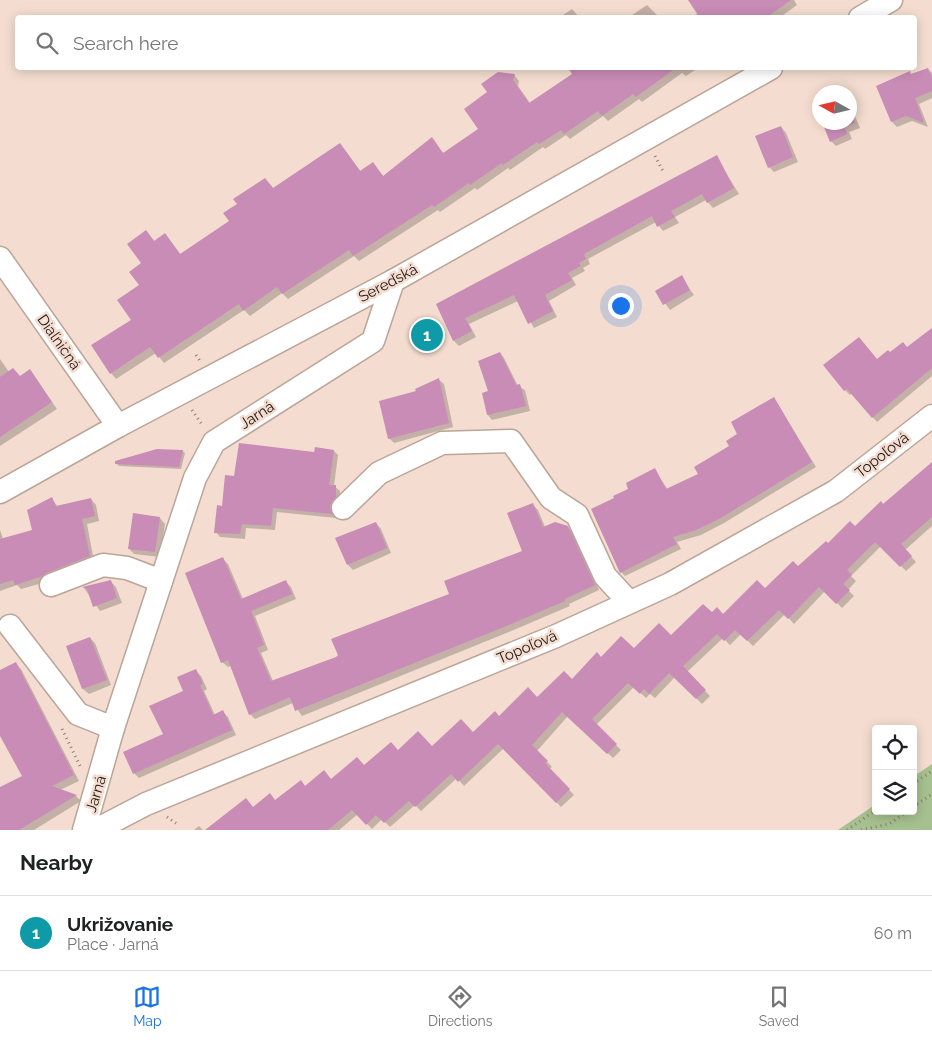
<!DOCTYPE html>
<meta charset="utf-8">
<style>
:root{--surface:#fff;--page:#f2f2f2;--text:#202124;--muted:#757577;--line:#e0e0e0;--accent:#1a73e8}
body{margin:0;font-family:Raleway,sans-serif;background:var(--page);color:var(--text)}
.controls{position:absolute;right:15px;bottom:15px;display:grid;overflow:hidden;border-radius:5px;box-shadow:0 2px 12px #0003}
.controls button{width:45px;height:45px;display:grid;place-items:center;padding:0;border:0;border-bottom:1px solid var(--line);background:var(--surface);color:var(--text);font:25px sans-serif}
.compass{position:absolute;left:812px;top:85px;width:45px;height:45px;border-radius:50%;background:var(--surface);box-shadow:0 2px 12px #0003;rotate:278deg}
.you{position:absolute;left:620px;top:305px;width:18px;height:18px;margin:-12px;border:4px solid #fff;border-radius:50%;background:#1a73e8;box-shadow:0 0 0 8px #1a73e833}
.badge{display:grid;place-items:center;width:32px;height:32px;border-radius:50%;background:var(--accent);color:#fff;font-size:16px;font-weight:700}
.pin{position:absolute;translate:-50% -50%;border:2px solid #fff;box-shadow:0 1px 5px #0006}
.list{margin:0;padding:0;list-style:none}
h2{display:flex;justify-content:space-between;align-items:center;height:65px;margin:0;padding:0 20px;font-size:21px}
h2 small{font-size:16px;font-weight:400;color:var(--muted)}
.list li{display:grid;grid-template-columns:32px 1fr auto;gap:15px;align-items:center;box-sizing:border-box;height:75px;padding:0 20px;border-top:1px solid var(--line)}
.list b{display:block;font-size:19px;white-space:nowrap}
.list p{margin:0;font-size:16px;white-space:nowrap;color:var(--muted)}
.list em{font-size:16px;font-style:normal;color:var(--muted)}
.icon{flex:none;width:28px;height:28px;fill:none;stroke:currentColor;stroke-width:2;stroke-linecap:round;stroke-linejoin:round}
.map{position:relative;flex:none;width:932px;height:830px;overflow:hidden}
.search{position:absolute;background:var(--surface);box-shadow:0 2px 12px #0003;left:15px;right:15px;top:15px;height:55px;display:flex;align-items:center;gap:12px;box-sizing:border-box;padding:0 18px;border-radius:5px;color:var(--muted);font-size:19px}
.sheet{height:140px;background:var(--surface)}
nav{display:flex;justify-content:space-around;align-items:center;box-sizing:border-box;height:70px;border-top:1px solid var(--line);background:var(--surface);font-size:14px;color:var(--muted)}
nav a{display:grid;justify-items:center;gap:2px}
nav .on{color:var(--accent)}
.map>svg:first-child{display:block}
.green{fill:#a6c08f}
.shadow{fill:#0003}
.building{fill:#c88cb6}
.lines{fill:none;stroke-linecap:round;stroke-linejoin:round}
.minor-casing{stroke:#baa598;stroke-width:25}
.path{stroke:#8a7b72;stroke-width:3;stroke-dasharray:1 4;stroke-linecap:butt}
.minor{stroke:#fff;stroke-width:22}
.labels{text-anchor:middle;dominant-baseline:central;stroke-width:5;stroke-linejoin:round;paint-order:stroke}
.street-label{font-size:15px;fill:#201914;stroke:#f4ddd0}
</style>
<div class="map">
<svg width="932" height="830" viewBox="0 0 932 830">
<rect width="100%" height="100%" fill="#f4ddd0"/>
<polygon class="green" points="932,764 932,830 838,830 876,804 876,811 913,811 913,777"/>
<g class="shadow">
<polygon points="689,0 794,0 797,5 779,18 691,18 698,13"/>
<polygon points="647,5 660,18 630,18 629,17"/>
<polygon points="572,9 580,18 561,18 560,17"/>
<polygon points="569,68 698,68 686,76 682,73 642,102 639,99 608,121 603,116 570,139 566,135 545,149 543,147 510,170 508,168 477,190 475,188 440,212 438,210 359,261 354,256 288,299 282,293 250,316 244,310 164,363 156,353 116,379 111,373 133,320 140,285 146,231 155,242 165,234 181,255 230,221 238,204 265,179 274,189 345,150 361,172 373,164 384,177 431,139 444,154 479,129 514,75 519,81 518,86 530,103 574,75"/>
<polygon points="928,69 932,73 932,98 919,104 928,127 912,121 897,127 892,122 912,76"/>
<polygon points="850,104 860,128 849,132 852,139 836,146 831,141 850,122"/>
<polygon points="781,127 786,133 798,162 774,172 769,167"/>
<polygon points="716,157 739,194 713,208 706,200 675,217 679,223 663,231 656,222 588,259 590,264 583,268 585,271 572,278 576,285 549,301 557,317 534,328 518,301 469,324 476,337 459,346 454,341 438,304"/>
<polygon points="681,277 694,295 670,310 656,291"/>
<polygon points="932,330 932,376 877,422 852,393 850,395 845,390 825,365 877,360 908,349"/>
<polygon points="500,353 504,358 518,386 525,390 530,411 492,420 488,415 484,394 490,392"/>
<polygon points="0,359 9,372 21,377 30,371 57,409 0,446"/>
<polygon points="439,380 444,384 453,427 394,443 389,438 417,392"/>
<polygon points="774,398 816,467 724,523 701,535 677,542 681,549 625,576 621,572 616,499 655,470 668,490 699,474 730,446"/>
<polygon points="157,451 183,451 185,453 181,469 119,466 116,463"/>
<polygon points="334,451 338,455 334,486 340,491 340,502 334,510 336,518 277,512 275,530 246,528 245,539 220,537 216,532 235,478 315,454"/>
<polygon points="932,464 932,526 905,550 916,562 906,571 881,546 851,576 856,581 848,590 854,596 842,608 825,591 794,624 785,614 753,646 741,634 730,645 723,638 687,672 710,696 702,704 675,677 655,698 650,694 646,698 634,687 596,725 621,750 613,758 568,716 537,751 552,767 549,769 574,795 561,807 504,748 464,786 457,778 421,811 415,805 390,827 382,819 372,829 358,814 339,830 238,830 253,808 276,801 306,787 332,780 398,752 432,748 474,733 572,680 601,658 634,650 671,636 712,614 723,615 798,568 855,528"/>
<polygon points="51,498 58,507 91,499 96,505 99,521 87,524 94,561 46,582 21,589 17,585 0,591 0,530 3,539 33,531"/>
<polygon points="533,505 538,510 545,527 567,527 573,533 599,590 569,604 570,606 516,629 302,716 293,703 255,719 250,714 231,666 228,667 222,662 223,559 228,564 243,599 286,582 291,587 296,599 255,616 268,650 261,653 273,681 336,658 451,595 523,552"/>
<polygon points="160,518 165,524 160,557 134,554 129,549"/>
<polygon points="376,523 381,529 391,553 353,570 348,565"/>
<polygon points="110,581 116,587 122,603 100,611 84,588"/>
<polygon points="90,638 95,643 111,685 89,694 83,689 67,647"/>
<polygon points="15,663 21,669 79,781 60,790 76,796 81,801 34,830 0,830 0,803 24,777 0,734 0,672"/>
<polygon points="196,671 201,676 207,689 204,691 215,715 223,712 228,717 236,735 139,778 134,773 164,735"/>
<polygon points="199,826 203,830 194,830"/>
</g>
<g class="building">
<polygon points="688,0 791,0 766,18 700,18"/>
<polygon points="568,68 676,68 636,97 633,94 602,116 598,111 564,134 561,130 539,144 537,142 503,165 502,163 470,185 469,183 434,207 432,205 353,256 349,250 282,294 277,287 243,311 239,304 158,358 150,347 110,374 91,345 131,320 117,300 139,285 129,272 141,263 127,244 146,230 154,241 165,233 180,254 229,221 223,213 237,204 233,199 265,178 273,188 340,143 360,171 373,162 383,176 432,137 443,153 478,129 464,109 487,92 481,84 498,72 515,74 513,80 529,103 572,74"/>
<polygon points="928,68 932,78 932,91 915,98 924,123 906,116 891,122 876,86 910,71 911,74"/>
<polygon points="850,108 855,123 845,127 847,134 830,142 822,122 850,122"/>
<polygon points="781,126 793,157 768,168 755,136"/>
<polygon points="717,155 734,188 707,203 702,194 671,211 675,217 657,227 652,216 584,254 586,259 579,263 581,266 568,273 572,280 545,295 553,311 528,324 514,295 465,318 472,331 453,341 436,304"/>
<polygon points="682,275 690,290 663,305 655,291"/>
<polygon points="932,328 932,368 872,418 847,389 844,391 823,365 859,337 877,359 888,350 890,352 903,342 907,347"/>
<polygon points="500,352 516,385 520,384 526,406 487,415 482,393 488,391 478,361"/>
<polygon points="13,368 20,376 30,369 52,402 0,437 0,377"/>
<polygon points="439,378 449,423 388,439 379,401 416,391 415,389"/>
<polygon points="774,397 812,462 719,519 696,530 673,537 677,544 620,573 591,509 614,498 613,496 628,489 626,483 655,468 666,489 698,474 694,467 729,446 726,441 737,434 731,422"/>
<polygon points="239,443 314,452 315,447 334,450 329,485 336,485 336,497 330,505 332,514 273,508 271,526 242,524 240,534 214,533 217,505 222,506 225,475 234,476"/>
<polygon points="157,449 183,450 179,467 115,464 115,461"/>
<polygon points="932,462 932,517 901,544 912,556 900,567 875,542 847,570 852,575 843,584 850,590 836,604 819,587 788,619 779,610 747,641 735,630 724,641 717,634 683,666 706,690 696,699 669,673 649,694 644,689 640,694 628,683 592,719 617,744 607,754 562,712 532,745 548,761 545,763 570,789 556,803 498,744 458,782 451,774 415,807 409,801 384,823 376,815 366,825 352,810 328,830 205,830 246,798 253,807 270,793 275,800 301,780 305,786 324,770 331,779 357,757 364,765 391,742 398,750 418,731 432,746 461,719 473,732 495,711 499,716 528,687 537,697 564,671 572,679 597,652 601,657 621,636 634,648 659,623 671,635 703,604 712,612 717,607 723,614 757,580 765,588 793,561 798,566 826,541 828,543 850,521 855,526 881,501 883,504"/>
<polygon points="52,497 56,506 91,498 95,516 82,519 90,556 46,573 40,577 15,585 13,580 0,584 0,539 32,530 27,510"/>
<polygon points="533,503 543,527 555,522 568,526 595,585 565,599 565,601 511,624 295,711 290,697 249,715 228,660 221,663 185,573 223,557 241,599 286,580 292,594 251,611 264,645 257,648 271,681 336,657 338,655 331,639 449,594 444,581 522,551 507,513"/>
<polygon points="133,513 160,517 155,552 128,549"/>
<polygon points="376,522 387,548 347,565 335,538"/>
<polygon points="111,580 117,598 93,607 87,589 82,587"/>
<polygon points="90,637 107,680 82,689 66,646"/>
<polygon points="16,662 74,775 52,786 77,795 19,830 0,830 0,787 22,776 0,736 0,670"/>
<polygon points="196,669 203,684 200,685 213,715 223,710 232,730 133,774 123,752 163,734 149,706 183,691 177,677"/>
</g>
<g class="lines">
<g class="minor-casing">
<g id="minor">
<polyline points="860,18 891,0"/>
<polyline points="0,258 118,426"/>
<polyline points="0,492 118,426 393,281 771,68"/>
<polyline points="343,508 379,473 442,443 511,441 551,498 577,515 605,576 628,601"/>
<polyline points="51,585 103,565 127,568 161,581"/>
<polyline points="10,626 78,714 113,728"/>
<polyline points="84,830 113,728 195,478 214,442 373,341 393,281"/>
<polyline points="96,830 146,804 556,636 670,584 836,491 932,416"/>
</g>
</g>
<g class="path">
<polyline points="655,156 664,173"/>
<polyline points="196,355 200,361"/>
<polyline points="192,410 203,426"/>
<polyline points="62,729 80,766"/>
<polyline points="913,784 932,771"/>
<polyline points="913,807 932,794"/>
<polyline points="167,817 177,824"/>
<polyline points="847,830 876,810"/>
<polyline points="861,830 889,824 908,811"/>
</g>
<use href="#minor" class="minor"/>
</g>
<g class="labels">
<g class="street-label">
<text transform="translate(388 283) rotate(-28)">Sereďská</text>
<text transform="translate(59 342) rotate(55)">Diaľničná</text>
<text transform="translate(257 415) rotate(-33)">Jarná</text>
<text transform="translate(882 455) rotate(-38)">Topoľová</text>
<text transform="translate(527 647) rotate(-23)">Topoľová</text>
<text transform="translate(96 794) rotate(-73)">Jarná</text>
</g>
</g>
</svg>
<div class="controls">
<button><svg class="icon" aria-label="locate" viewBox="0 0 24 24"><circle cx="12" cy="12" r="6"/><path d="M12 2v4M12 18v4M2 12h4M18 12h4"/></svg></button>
<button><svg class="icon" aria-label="layers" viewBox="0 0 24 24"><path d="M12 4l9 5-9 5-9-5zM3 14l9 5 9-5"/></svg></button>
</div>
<svg class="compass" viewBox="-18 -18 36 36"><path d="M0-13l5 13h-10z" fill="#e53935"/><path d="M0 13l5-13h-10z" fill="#757577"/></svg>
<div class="you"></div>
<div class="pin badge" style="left:427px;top:335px;background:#0f9aa8">1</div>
<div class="search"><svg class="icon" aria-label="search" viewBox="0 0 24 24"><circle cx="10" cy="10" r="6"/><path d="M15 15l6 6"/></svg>Search here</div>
</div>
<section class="sheet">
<h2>Nearby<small></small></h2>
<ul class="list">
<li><span class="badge" style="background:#0f9aa8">1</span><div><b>Ukrižovanie</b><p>Place · Jarná</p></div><em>60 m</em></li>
</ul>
</section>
<nav>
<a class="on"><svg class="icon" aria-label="map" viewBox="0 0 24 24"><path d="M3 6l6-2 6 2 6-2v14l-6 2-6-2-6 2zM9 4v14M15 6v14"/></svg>Map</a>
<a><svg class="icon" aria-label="directions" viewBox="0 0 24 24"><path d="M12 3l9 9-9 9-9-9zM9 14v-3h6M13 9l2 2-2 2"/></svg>Directions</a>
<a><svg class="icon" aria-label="saved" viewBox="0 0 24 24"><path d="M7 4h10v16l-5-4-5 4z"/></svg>Saved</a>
</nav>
